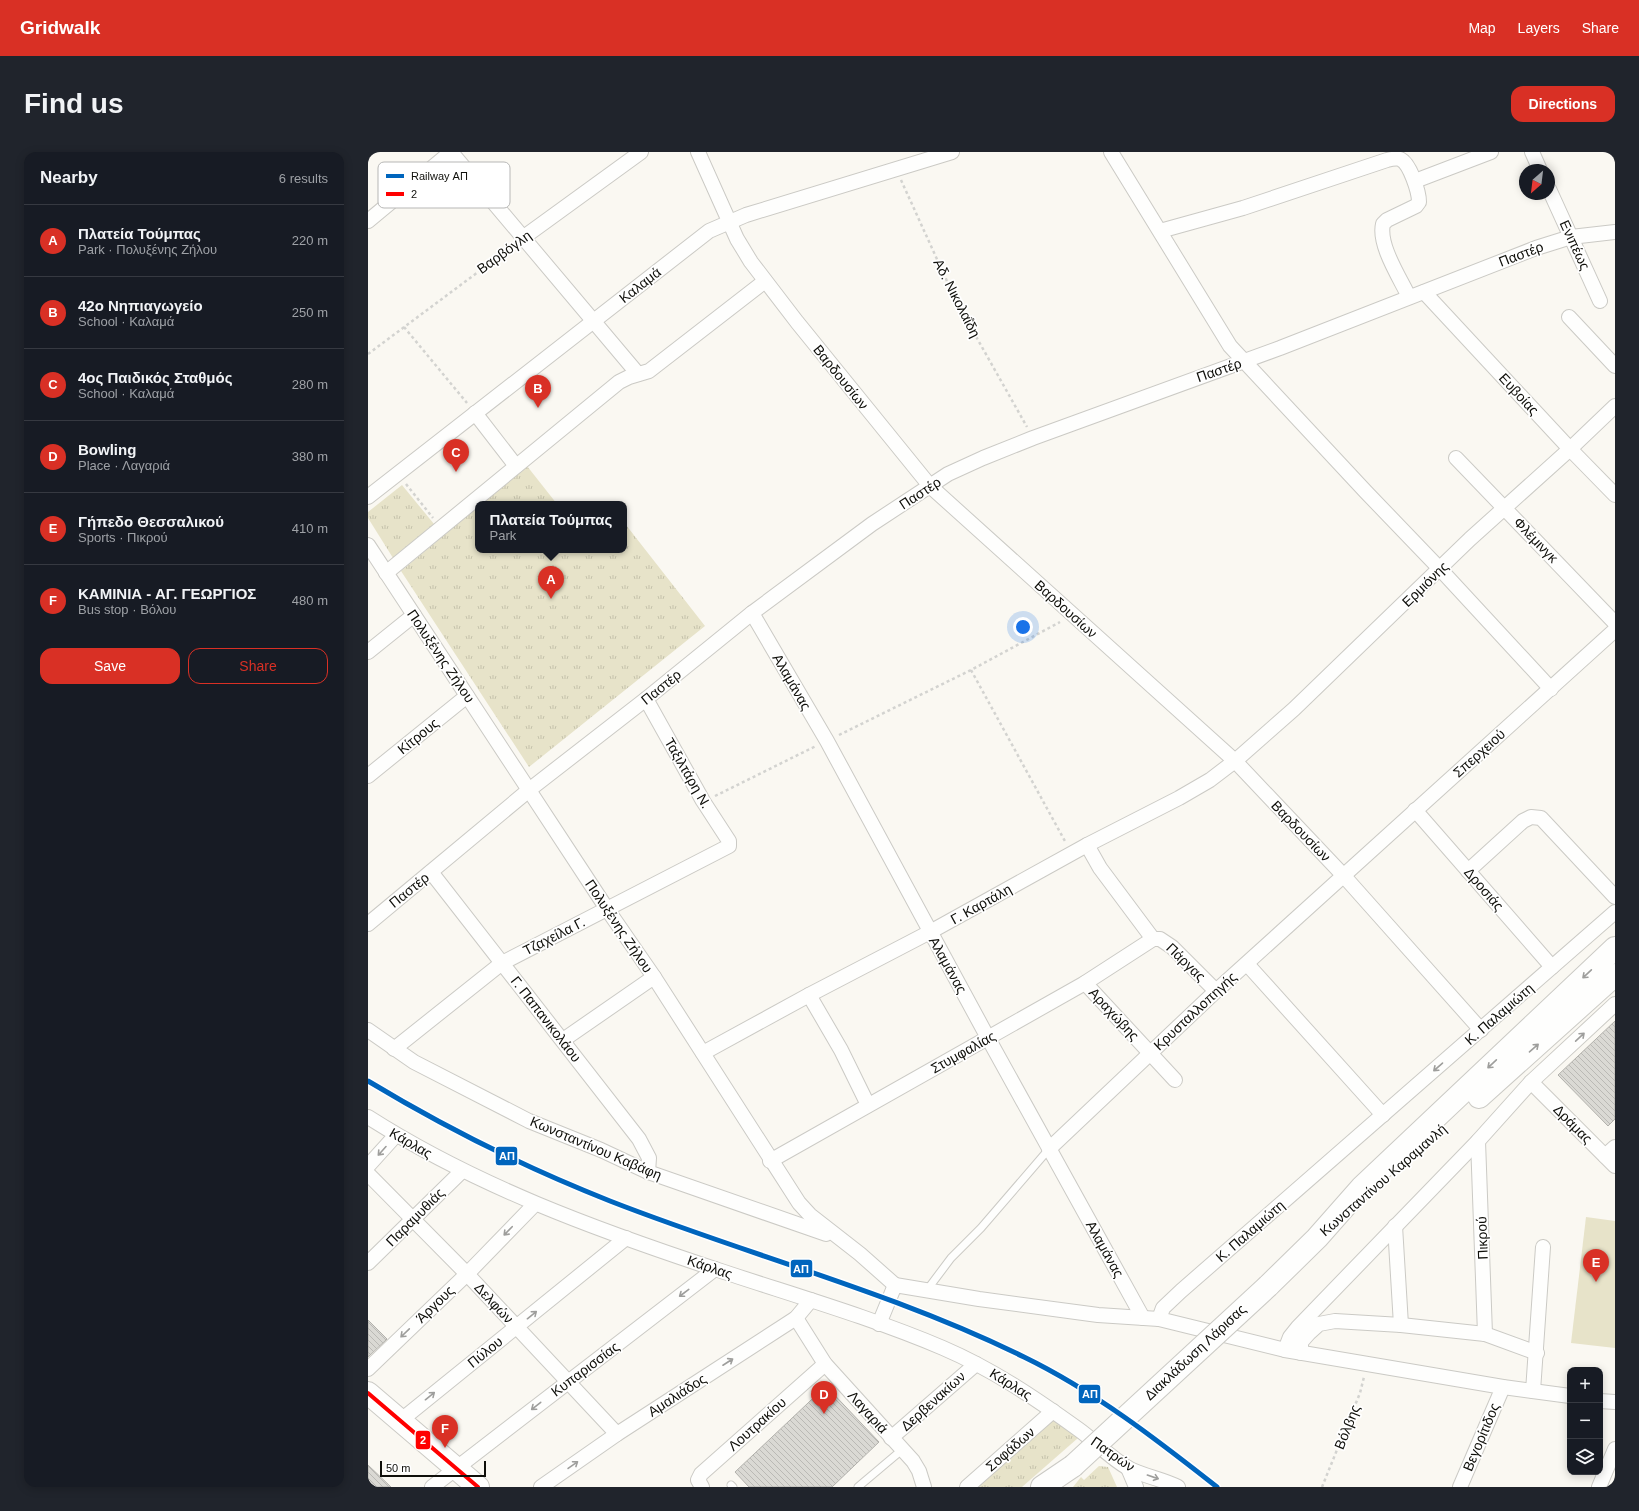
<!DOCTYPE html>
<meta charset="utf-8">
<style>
:root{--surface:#171b24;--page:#20242c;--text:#f1f3f6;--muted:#9ea1a6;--line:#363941;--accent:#d93025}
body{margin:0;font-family:Arial,sans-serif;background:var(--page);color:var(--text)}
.controls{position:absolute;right:12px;bottom:12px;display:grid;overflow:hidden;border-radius:8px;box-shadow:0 2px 10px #0003}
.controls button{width:36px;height:36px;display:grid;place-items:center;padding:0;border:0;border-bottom:1px solid var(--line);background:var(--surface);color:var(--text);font:20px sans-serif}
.compass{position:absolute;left:1151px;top:12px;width:36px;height:36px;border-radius:50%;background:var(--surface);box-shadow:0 2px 10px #0003;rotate:208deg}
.scale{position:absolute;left:12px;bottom:10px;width:106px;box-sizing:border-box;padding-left:4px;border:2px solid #0f0f0a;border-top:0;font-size:11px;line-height:14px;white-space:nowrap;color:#0f0f0a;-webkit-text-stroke:3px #fff;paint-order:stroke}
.you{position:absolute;left:655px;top:475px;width:14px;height:14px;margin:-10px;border:3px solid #fff;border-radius:50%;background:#1a73e8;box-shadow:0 0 0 6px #1a73e833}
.badge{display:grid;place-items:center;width:26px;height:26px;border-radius:50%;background:var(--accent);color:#fff;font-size:13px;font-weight:700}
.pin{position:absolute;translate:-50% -33px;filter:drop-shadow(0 1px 2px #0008)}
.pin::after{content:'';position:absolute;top:21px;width:14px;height:12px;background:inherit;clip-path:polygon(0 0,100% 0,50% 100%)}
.popup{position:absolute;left:107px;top:349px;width:152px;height:52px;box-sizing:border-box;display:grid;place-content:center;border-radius:8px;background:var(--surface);filter:drop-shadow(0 1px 3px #0005);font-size:13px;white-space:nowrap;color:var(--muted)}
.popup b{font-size:15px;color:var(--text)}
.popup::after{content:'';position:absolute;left:50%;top:100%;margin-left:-8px;border:8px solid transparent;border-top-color:var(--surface)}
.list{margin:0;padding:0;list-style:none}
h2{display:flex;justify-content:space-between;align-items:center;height:52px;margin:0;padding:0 16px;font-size:17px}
h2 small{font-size:13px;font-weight:400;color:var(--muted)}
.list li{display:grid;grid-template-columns:26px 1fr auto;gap:12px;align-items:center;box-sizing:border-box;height:72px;padding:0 16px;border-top:1px solid var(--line)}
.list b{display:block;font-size:15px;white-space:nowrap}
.list p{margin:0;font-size:13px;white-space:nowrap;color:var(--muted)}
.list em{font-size:13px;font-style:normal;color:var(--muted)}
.actions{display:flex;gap:8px;padding:12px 16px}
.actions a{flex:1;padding:9px 0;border:1px solid var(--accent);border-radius:12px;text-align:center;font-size:14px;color:var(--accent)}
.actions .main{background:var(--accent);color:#fff}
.icon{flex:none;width:22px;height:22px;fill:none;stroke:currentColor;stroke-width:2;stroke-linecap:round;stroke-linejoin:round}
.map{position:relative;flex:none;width:1247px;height:1335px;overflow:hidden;border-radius:12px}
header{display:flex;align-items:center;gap:24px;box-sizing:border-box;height:56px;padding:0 20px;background:var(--accent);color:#fff}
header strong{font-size:19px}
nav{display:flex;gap:22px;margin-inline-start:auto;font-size:14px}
.intro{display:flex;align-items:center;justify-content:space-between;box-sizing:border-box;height:96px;padding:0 24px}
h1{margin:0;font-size:28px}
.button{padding:10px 18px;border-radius:12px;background:var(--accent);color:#fff;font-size:14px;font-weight:700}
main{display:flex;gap:24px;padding:0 24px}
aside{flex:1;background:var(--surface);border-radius:12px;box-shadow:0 2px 10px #0003}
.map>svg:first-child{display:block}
.grass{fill:url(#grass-tufts)}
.pitch{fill:#e7e3c9}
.building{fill:url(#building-back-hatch);stroke:#b2b1ac}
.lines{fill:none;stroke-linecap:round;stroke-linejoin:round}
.service-casing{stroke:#cbcac5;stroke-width:9}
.minor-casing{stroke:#cbcac5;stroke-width:16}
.primary-casing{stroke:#cbcac5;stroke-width:24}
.path{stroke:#d3d3d0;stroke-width:2.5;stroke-dasharray:3 3;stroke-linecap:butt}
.service{stroke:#fefefd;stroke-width:7}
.minor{stroke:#fefefd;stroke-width:14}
.primary{stroke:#fefefd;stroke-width:22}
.primary-bridge-casing{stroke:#cbcac5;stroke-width:24;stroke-linecap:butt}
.primary-bridge{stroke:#fefefd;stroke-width:22}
.bus-1-casing{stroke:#fff;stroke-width:7}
.bus-1{stroke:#f00;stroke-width:4}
.rail-1-casing{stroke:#fff;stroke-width:8}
.rail-1{stroke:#0065bd;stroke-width:5}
.oneway{stroke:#9e9e9c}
.labels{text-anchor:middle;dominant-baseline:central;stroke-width:3.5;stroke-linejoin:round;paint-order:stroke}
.street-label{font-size:14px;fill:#0f0f0a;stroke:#fff}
.key{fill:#fff;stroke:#b7b7b6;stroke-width:1}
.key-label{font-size:11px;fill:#0f0f0a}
.line-badge{stroke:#fff;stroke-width:1.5}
.badge-label{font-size:11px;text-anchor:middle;font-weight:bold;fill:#fff}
</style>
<header>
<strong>Gridwalk</strong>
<nav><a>Map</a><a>Layers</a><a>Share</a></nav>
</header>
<div class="intro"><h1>Find us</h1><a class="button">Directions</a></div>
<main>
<aside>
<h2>Nearby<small>6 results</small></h2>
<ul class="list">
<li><span class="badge">A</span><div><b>Πλατεία Τούμπας</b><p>Park · Πολυξένης Ζήλου</p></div><em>220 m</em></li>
<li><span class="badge">B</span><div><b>42ο Νηπιαγωγείο</b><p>School · Καλαμά</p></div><em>250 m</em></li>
<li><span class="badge">C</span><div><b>4ος Παιδικός Σταθμός</b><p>School · Καλαμά</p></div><em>280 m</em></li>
<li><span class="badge">D</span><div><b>Bowling</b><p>Place · Λαγαριά</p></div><em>380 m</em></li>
<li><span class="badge">E</span><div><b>Γήπεδο Θεσσαλικού</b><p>Sports · Πικρού</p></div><em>410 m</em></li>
<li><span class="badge">F</span><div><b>ΚΑΜΙΝΙΑ - ΑΓ. ΓΕΩΡΓΙΟΣ</b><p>Bus stop · Βόλου</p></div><em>480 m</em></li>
</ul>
<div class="actions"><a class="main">Save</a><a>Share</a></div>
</aside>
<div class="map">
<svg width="1247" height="1335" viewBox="0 0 1247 1335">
<defs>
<pattern id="grass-tufts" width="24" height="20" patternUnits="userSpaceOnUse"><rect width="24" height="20" fill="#e7e3c9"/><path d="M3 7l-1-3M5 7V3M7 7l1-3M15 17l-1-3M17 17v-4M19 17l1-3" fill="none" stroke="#c5c2ab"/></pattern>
<pattern id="building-back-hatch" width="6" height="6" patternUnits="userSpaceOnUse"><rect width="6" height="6" fill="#dad9d4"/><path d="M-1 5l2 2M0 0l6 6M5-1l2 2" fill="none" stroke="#bab9b5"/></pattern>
</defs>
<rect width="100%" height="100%" fill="#faf8f2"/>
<g class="grass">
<polygon points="159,314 189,352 113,352"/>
<polygon points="34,333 66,372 25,406 0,366 0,360"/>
<polygon points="110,355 110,398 256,398 256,375 258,373 337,474 161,615 33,419"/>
<polygon points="685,1267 710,1286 654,1335 606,1335"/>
<polygon points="731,1314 740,1315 749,1335 705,1335 713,1325 716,1328"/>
</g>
<polygon class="pitch" points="1218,1065 1247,1069 1247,1196 1203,1191"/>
<g class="building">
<polygon points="1247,869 1247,967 1240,974 1190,923"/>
<polygon points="0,1168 19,1187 0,1205"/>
<polygon points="458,1234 511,1290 464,1335 381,1335 367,1320"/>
<polygon points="0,1313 23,1335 0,1335"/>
</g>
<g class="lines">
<g class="service-casing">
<g id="service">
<polyline points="559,1138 583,1106 613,1076 681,997"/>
<polyline points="363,1333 365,1335"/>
<polyline points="490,1335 535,1297"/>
</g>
</g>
<g class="minor-casing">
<g id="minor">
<polyline points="83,0 270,222"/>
<polyline points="330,0 369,87 383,110 429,170 562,334 867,609 975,723 1113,878"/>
<polyline points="743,0 862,194 998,340 1072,417 1183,537"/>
<polyline points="1164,0 1172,18"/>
<polyline points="1047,29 1123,0"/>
<polyline points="1181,37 1232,149"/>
<polyline points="0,69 83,0"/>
<path d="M792 79 875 56 1019 8C1023 7 1028 6 1032 7 1042 11 1051 40 1051 50L1048 54 1019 68 1015 72C1010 93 1032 126 1041 145"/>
<polyline points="156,85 273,0"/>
<polyline points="1056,140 1202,297 1247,343"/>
<polyline points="1201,165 1247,214"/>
<polyline points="107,261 148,314"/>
<polyline points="1088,306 1247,471"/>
<polyline points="0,345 341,79 378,63 584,0"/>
<polyline points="0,393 239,757 286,825 431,1051 442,1063 492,1102 527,1133"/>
<polyline points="18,421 251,230 261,225 281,219 397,129"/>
<polyline points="384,461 459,589 620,886 775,1166"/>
<polyline points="0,500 46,463"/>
<polyline points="0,624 99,544"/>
<polyline points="1047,658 1184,815"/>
<polyline points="719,693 732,716 785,787"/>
<polyline points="1100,719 1155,669 1163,665 1173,666 1247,745"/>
<polyline points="63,720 271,987 281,1006 280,1020"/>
<polyline points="0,772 161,638 278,547 384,461 504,372 580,322 615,306 665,286 912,196 1168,96 1203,85 1247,80"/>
<polyline points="879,812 1015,963"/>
<polyline points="717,831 807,928"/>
<polyline points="441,843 473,898 500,953"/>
<polyline points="0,878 46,910 161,969 233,998 280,1020 458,1082"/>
<polyline points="195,888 286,825"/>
<polyline points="26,897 134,811 361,694 361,689 335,649 278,547"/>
<polyline points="335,901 441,843 562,780 719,693 811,646 842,628 867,609 926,557 1102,387 1202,297 1247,254"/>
<polyline points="1163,930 1247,1014"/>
<path d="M0 965C108 1034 229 1078 350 1118 425 1143 502 1165 575 1196 624 1217 667 1246 710 1277 727 1289 741 1305 760 1316 775 1324 794 1327 810 1335"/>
<polyline points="1110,989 1117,1182"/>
<polyline points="681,997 848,839 1247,478"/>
<polyline points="1237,1004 1247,995"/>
<polyline points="402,1009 717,831 785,787 792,787 804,795 848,839"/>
<polyline points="0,1014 28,983"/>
<polyline points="0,1022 99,1122 249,1282"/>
<polyline points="1027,1074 1033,1173"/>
<polyline points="0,1111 94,1019"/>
<polyline points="428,1166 457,1212 545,1309 551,1319 556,1335"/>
<polyline points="791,1167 795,1156 813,1139 1247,760"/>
<polyline points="511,1172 527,1133 611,1147 730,1163 791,1167 917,1198 1135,1235 1202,1244"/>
<polyline points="917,1198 922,1185 930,1175 1110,989 1163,930 1247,852"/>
<polyline points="933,1201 933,1190 941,1181 951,1172 967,1169 1033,1173 1117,1182 1169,1201"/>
<polyline points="0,1217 99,1122 167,1052"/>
<polyline points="1165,1239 1175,1095"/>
<polyline points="1232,1249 1247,1250"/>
<polyline points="32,1269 258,1086"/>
<polyline points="523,1286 608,1212"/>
<polyline points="760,1316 768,1335"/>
<polyline points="64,1335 347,1117"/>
<polyline points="173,1335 249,1282 428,1166 443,1148"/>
<polyline points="334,1335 330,1328 333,1322 457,1212"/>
<polyline points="599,1335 685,1259"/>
<polyline points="1092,1335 1135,1235"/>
<polyline points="1231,1335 1247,1297"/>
</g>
</g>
<g class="primary-casing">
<g id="primary">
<polyline points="1111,945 1247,823"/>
<polyline points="900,1134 949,1086 994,1035 1247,796"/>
<polyline points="0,1241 110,1335"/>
<polyline points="674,1335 705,1314"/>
</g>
</g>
<g class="path">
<polyline points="533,28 588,149 659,275"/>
<polyline points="36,175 99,251"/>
<polyline points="0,202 145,94"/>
<polyline points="38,332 65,366"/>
<polyline points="603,518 698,691"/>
<polyline points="471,583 603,518 692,470"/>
<polyline points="347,644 448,594"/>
<polyline points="954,1335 992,1241 996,1225"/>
</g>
<use href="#service" class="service"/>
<use href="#minor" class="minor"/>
<use href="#primary" class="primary"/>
<g class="primary-bridge-casing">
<polyline id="primary-bridge" points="705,1314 900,1134"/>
</g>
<use href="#primary-bridge" class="primary-bridge"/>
<g class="bus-1-casing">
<polyline id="bus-1" points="0,1241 110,1335"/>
</g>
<use href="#bus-1" class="bus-1"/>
<g class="rail-1-casing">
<path id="rail-1" d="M0 929C78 976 158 1016 242 1049 380 1103 524 1140 656 1205 726 1239 788 1287 849 1335"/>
</g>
<use href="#rail-1" class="rail-1"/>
</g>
<defs><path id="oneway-shaft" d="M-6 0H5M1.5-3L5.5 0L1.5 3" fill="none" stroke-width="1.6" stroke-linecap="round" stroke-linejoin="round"/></defs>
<g class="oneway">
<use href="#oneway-shaft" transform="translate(1219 822) rotate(137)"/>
<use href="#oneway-shaft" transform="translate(1212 885) rotate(-43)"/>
<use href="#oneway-shaft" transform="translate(1166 896) rotate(-41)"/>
<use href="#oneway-shaft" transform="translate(1124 912) rotate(137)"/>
<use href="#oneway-shaft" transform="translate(1070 915) rotate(139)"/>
<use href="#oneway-shaft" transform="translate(14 999) rotate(132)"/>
<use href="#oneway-shaft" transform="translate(140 1079) rotate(134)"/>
<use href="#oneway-shaft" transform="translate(316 1141) rotate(143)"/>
<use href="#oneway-shaft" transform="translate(164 1163) rotate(-39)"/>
<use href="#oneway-shaft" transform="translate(37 1181) rotate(136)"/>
<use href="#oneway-shaft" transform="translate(360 1210) rotate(-33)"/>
<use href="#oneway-shaft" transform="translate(62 1244) rotate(-39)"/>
<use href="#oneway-shaft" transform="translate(168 1254) rotate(142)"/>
<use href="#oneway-shaft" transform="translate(205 1313) rotate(-35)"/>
<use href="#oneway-shaft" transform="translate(785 1325) rotate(19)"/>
</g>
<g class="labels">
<g class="street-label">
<text transform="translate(1207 93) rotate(65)">Ενιπέως</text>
<text transform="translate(136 100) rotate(-36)">Βαρβόγλη</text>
<text transform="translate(1153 102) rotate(-21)">Παστέρ</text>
<text transform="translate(272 133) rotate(-38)">Καλαμά</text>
<text transform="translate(589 146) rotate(63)">Αδ. Νικολαΐδη</text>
<text transform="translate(851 218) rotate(-19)">Παστέρ</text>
<text transform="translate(473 225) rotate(51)">Βαρδουσίων</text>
<text transform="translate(1151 242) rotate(47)">Ευβοίας</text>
<text transform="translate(552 341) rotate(-33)">Παστέρ</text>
<text transform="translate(1168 388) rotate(46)">Φλέμινγκ</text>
<text transform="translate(1057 432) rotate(-44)">Ερμιόνης</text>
<text transform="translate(698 457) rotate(42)">Βαρδουσίων</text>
<text transform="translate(73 504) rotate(56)">Πολυξένης Ζήλου</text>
<text transform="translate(424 530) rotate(60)">Αλαμάνας</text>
<text transform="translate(293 535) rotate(-39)">Παστέρ</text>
<text transform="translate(50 584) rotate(-39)">Κίτρους</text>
<text transform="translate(1111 601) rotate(-42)">Σπερχειού</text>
<text transform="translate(320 621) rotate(60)">Ταξιλτάρη Ν.</text>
<text transform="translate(933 679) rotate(46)">Βαρδουσίων</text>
<text transform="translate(1116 737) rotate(49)">Δροσιάς</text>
<text transform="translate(41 738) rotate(-39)">Παστέρ</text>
<text transform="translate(613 752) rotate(-29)">Γ. Καρτάλη</text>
<text transform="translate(251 774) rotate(56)">Πολυξένης Ζήλου</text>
<text transform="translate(186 784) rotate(-27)">Τζαχείλα Γ.</text>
<text transform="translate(818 810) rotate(44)">Πάργας</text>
<text transform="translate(580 813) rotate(61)">Αλαμάνας</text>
<text transform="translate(827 859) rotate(-43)">Κρυσταλλοπηγής</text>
<text transform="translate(746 862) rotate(47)">Αραχώβης</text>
<text transform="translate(1131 862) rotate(-41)">Κ. Παλαμιώτη</text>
<text transform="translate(178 867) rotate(52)">Γ. Παπανικολάου</text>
<text transform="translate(595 900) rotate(-29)">Στυμφαλίας</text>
<text transform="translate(1205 972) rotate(45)">Δράμας</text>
<text transform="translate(43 991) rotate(30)">Κάρλας</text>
<text transform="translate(228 996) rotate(23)">Κωνσταντίνου Καβάφη</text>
<text transform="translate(1015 1028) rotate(-41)">Κωνσταντίνου Καραμανλή</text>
<text transform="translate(47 1065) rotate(-45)">Παραμυθιάς</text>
<text transform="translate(882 1079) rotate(-41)">Κ. Παλαμιώτη</text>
<text transform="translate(1114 1086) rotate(-92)">Πικρού</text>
<text transform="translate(737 1097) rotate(61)">Αλαμάνας</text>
<text transform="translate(342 1115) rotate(19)">Κάρλας</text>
<text transform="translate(126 1151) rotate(47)">Δελφών</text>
<text transform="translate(67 1152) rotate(-44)">Άργους</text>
<text transform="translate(117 1200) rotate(-39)">Πύλου</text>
<text transform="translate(827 1200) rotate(-43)">Διακλάδωση Λάρισας</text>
<text transform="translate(217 1217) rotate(-37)">Κυπαρισσίας</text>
<text transform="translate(643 1232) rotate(32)">Κάρλας</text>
<text transform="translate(309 1243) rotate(-33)">Αμαλιάδος</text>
<text transform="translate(565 1249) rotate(-42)">Δερβενακίων</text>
<text transform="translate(500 1260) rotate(48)">Λαγαριά</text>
<text transform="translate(389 1272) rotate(-42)">Λουτρακίου</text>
<text transform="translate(979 1275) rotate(-68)">Βόλβης</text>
<text transform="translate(1113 1285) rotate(-67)">Βεγορίτιδος</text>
<text transform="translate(642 1297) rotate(-41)">Σοφάδων</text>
<text transform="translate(745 1302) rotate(35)">Πατρών</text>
</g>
</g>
<rect x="10" y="10" width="132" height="46" rx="6" class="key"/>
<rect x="18" y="22" width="18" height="4" fill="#0065bd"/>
<rect x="18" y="40" width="18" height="4" fill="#f00"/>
<g class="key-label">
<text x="43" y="28">Railway ΑΠ</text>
<text x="43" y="46">2</text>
</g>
<g class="line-badge">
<rect x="127" y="994" width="23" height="20" rx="4" fill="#0065bd"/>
<rect x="422" y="1107" width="23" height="19" rx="4" fill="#0065bd"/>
<rect x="710" y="1232" width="23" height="20" rx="4" fill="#0065bd"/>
<rect x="47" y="1278" width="16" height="20" rx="4" fill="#f00"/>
</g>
<g class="badge-label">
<text x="139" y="1008">ΑΠ</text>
<text x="433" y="1121">ΑΠ</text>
<text x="722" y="1246">ΑΠ</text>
<text x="55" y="1292">2</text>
</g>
</svg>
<div class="controls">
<button>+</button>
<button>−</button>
<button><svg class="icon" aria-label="layers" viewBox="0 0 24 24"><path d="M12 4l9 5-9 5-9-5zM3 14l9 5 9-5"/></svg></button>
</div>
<svg class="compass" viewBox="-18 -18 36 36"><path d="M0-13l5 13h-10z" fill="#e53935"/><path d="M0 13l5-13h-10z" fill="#9ea1a6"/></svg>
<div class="scale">50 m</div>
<div class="you"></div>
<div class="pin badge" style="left:183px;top:447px">A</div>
<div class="popup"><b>Πλατεία Τούμπας</b>Park</div>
<div class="pin badge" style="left:170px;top:256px">B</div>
<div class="pin badge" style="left:88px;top:320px">C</div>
<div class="pin badge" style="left:456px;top:1262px">D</div>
<div class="pin badge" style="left:1228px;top:1130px">E</div>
<div class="pin badge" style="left:77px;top:1296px">F</div>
</div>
</main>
